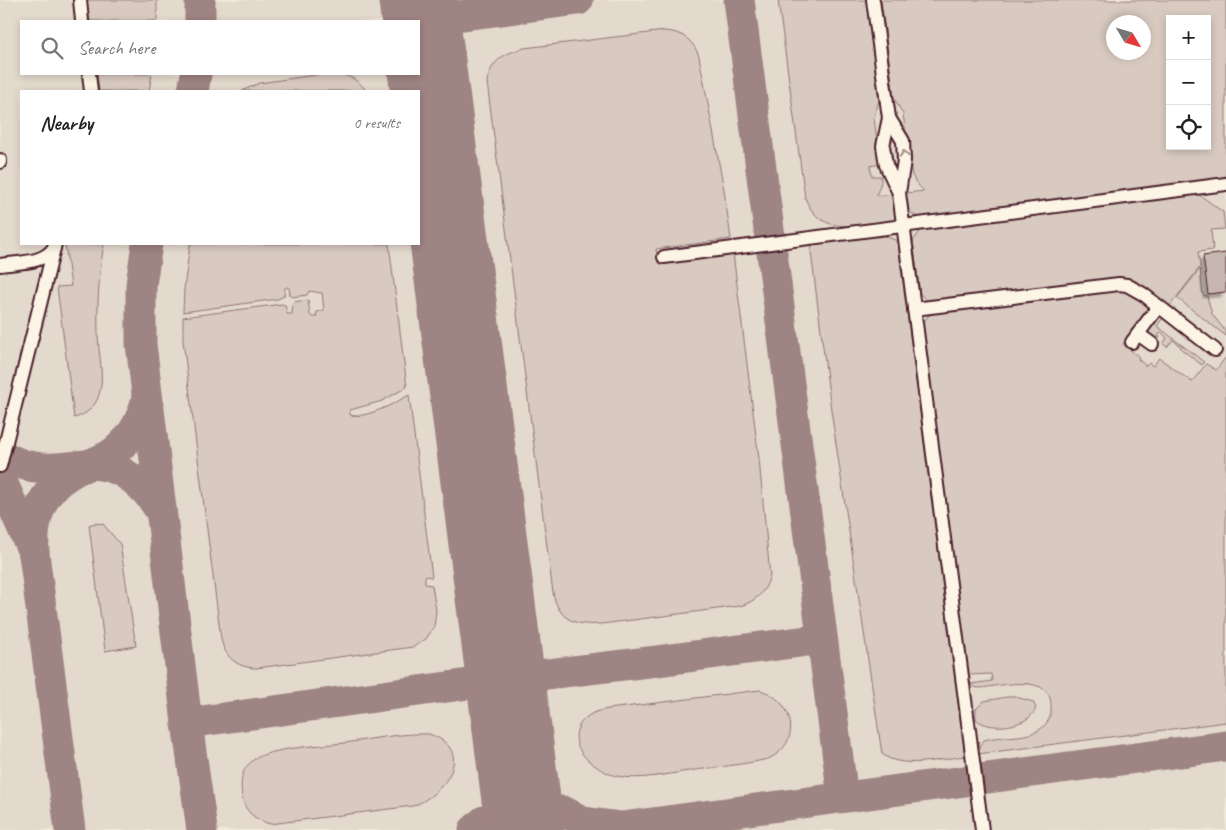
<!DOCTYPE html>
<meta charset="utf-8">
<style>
:root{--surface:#fff;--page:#f6f6f6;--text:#222;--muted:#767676;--line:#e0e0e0}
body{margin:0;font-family:Caveat,sans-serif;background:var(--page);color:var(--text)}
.controls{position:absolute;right:15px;top:15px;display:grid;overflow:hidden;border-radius:0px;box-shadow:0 2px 8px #0003}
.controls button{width:45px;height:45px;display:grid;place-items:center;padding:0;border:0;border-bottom:1px solid var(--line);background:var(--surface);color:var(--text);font:25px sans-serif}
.compass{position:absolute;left:1106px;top:15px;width:45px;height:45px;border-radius:50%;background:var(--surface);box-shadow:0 2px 8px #0003;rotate:128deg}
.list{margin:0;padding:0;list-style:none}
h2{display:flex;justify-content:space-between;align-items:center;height:65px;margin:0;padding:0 20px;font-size:21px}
h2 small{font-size:16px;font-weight:400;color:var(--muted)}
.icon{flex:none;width:28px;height:28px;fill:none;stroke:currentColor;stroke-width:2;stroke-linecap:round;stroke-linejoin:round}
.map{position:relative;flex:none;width:1226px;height:830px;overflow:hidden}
.search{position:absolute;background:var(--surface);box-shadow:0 2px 8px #0003;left:20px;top:20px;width:400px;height:55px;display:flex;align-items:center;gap:12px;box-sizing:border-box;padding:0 18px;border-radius:0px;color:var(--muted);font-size:19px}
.panel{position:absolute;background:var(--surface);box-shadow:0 2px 8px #0003;left:20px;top:90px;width:400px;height:155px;border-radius:0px}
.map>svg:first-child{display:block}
.built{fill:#e4d9cd;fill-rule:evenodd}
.green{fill:#d8cac0;stroke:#917476;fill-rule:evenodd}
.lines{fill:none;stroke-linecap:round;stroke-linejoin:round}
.taxiway{stroke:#9e8482;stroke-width:31}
.runway{stroke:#9e8482;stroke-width:79}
.building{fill:#c7b6af;stroke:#4a1f2b;filter:url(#shadow)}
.minor-casing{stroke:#4a1f2b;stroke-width:16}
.minor{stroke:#fcf5e5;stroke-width:12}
.oneway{stroke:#a38a88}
</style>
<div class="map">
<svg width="1226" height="830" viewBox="0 0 1226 830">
<defs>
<filter id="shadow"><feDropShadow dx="-4.5" dy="4.5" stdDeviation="1" flood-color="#0004"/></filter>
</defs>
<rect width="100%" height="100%" fill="#f1e8da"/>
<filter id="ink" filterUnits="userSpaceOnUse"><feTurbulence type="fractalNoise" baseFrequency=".02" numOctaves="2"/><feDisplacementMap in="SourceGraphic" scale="10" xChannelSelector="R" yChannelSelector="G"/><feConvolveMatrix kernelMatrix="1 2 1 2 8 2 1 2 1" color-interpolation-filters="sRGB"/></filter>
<g filter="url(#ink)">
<path class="built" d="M0 0H1226V830H0ZM1170 19H1207V146H1170ZM21 21H419V74H21ZM1114 22H1144V52H1114ZM21 91H419V244H21Z"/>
<g class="green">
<polygon points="87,0 157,0 157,21 90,21"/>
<path d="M778 0H866L879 100 874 118 880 164 870 166 872 176H881C882 187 876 191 877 196L891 195 894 204 895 220C886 223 876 223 867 224 839 227 818 229 805 198Z"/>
<path d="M881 0H1226V178L926 217 915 216 909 211 906 193 924 191 916 183 912 175 903 114 894 98ZM1170 19H1207V146H1170ZM1114 22H1144V52H1114Z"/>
<path d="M665 31C682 32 693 40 699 56L724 190 731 239 656 249 658 263 733 253 759 459 770 576C765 593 756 601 740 606L602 624C576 626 559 621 553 593L487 82C491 60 505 53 524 48Z"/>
<polygon points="97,74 152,74 149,91 99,91"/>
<path d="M322 74C341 74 355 74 366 91H242L259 83Z"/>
<polygon points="1197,193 1223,212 1225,229 1211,230 1213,250 1198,252 1200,267 1169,307 1137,283 1121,277 932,302 927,301 920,294 913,241 921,230"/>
<path d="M883 235 895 240 898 243 965 756C941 759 902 770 882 754L831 410 811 252 812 244 849 238Z"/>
<path d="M65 244H104C99 273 97 303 98 333 98 353 105 376 99 395 95 407 86 415 74 418L57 287 71 286Z"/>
<path d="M190 244H389L407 387 382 401 350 410V415C366 419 395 403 409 395L432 577 425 576V584L432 585 436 611 434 627 426 639 413 647 257 668C238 668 225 658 221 639L183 341V317L282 304 285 305 287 314H292L293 302 308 300 310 315 312 317H316L317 312 324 310 322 293 309 291 307 295 293 297 290 295 289 288 287 287 285 288 284 296 278 299 183 312 184 289Z"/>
<polygon points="1200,269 1203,295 1207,296 1212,314 1226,332 1226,336 1177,298"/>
<path d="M1122 290 1131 293 1149 307C1147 319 1131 334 1123 344L1139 357 1138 359 1146 366 1149 363 1153 366 1159 358 1192 382 1206 364 1216 370 1226 357V722L978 754 979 746 984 740C1001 735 1021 739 1037 731 1045 727 1051 719 1051 710 1055 671 1001 686 980 688L974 687 971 684 992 681 991 674 967 675 923 323 928 316 931 314Z"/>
<polygon points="1159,316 1163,318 1157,326 1204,362 1202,365 1181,349 1181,347 1173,340 1167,347 1163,344 1167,338 1161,332 1158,336 1160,337 1158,340 1146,331"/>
<polygon points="95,523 103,524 120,544 136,646 105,651 89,525"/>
<path d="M760 690C795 700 803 744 768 759 742 765 715 767 689 771 666 774 640 781 617 776 607 774 598 768 590 762 572 747 570 725 593 713 600 710 608 709 616 708Z"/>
<path d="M1013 696 1033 702 1036 708C1030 727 989 732 976 719V709L984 701Z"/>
<path d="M429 734C477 750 445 794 413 806L270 824C255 820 244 811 242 796 240 781 241 768 255 759 270 748 324 745 345 743 372 739 401 733 429 734Z"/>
</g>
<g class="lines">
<g class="taxiway">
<polyline points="200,0 200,21"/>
<polyline points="739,0 843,797"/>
<polyline points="418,21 578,0"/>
<polyline points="193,91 196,74"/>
<polyline points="147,244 141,285 141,344 187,723 202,830"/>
<path d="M0 453C21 468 44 470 69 467 79 466 90 463 100 465 128 469 147 489 161 512"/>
<polyline points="0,477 34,554 70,830"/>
<path d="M34 553C32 520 40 492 70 474 82 466 96 463 108 456 130 442 142 422 147 397"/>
<polyline points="187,723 505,679 657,661 822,639"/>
<polyline points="563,811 584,822 620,827"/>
<polyline points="474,830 484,821"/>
<polyline points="600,830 1226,746"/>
</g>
<polyline class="runway" points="418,0 525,830"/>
</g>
<polygon class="building" points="1226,253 1226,292 1208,294 1203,256"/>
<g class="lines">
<g class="minor-casing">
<g id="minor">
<polyline points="80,0 82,21"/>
<polyline points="873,0 889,118 883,146 886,165 899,193 982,830"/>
<polyline points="89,74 91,91"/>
<polyline points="889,118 903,141 904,160 899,193"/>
<polyline points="0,160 0,162"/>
<polyline points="664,257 1226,184"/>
<path d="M0 265C19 262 43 264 54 248"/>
<polyline points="914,309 1119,284 1127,285 1143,294 1215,350"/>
<polyline points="1138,334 1152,344"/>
<polyline points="1132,342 1158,307"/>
<polyline points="0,466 55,244"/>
</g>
</g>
<use href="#minor" class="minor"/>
</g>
<defs><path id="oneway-chevron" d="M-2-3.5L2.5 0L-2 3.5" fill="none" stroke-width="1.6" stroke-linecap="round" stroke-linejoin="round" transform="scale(1.25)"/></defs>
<use class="oneway" href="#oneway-chevron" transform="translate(904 154) rotate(-94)"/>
</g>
</svg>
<div class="controls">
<button>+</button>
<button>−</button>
<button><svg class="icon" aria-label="locate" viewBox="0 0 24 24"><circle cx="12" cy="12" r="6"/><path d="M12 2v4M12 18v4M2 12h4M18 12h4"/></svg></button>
</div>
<svg class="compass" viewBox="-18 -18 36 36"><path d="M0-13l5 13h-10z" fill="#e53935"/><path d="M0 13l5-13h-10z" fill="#767676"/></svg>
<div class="search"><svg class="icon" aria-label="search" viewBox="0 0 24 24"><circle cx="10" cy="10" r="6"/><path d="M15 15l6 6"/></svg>Search here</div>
<section class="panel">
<h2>Nearby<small>0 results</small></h2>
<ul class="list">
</ul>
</section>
</div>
